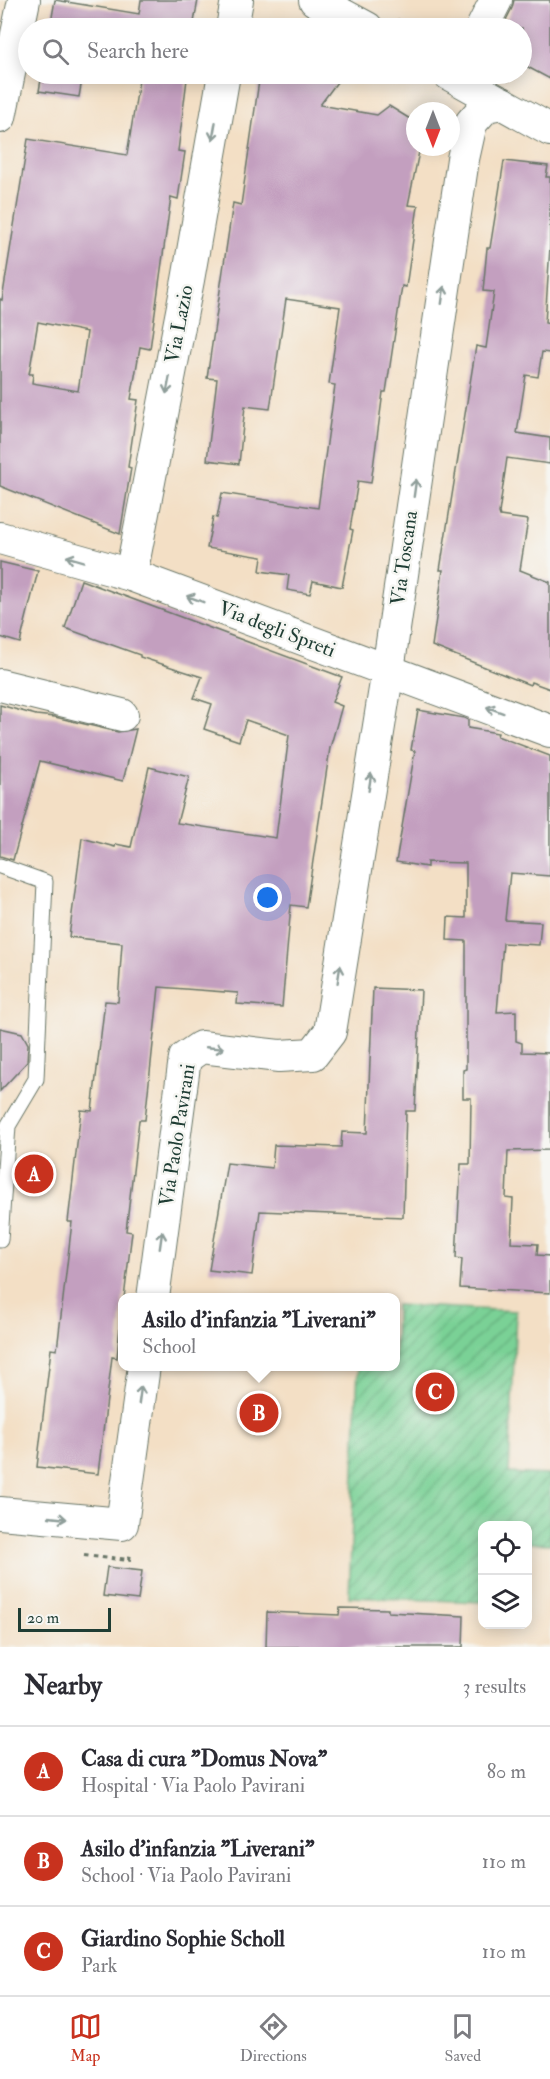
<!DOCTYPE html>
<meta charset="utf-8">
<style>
:root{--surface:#fff;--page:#f7f7f7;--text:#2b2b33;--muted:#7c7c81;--line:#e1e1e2;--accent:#c8321e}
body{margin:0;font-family:"IM FELL Double Pica",serif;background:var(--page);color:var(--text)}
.controls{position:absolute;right:18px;bottom:18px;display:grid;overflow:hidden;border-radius:12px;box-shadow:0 3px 15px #0003}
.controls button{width:54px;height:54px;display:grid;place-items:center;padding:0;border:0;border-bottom:2px solid var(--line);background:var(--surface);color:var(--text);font:30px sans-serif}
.compass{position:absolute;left:406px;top:102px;width:54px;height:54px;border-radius:50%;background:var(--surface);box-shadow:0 3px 15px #0003;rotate:180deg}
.scale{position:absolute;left:18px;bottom:15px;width:93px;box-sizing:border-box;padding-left:6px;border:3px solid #1f3d34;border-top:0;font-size:16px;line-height:21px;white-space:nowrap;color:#1f3d34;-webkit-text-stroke:4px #f6f6f2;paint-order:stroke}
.you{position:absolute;left:268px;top:898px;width:21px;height:21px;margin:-15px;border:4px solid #fff;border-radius:50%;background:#1a73e8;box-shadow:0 0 0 9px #1a73e833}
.badge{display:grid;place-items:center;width:39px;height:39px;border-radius:50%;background:var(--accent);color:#fff;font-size:20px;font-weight:700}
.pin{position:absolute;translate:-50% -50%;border:3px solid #fff;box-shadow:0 2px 6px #0006}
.popup{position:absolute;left:118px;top:1293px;width:282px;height:78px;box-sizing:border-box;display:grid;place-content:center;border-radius:12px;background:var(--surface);filter:drop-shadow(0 2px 4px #0005);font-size:20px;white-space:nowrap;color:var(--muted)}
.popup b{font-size:22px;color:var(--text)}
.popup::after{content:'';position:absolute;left:50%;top:100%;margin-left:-12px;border:12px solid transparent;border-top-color:var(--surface)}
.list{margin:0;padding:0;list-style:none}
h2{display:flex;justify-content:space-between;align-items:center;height:78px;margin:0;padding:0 24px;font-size:26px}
h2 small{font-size:20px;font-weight:400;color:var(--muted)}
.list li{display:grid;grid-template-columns:39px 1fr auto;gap:18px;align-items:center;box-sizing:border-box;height:90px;padding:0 24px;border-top:2px solid var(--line)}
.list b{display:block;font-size:22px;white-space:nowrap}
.list p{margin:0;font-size:20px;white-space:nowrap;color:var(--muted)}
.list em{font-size:20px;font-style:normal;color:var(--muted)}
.icon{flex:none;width:33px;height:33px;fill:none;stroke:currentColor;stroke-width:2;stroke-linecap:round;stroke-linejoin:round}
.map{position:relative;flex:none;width:550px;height:1647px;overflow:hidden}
.search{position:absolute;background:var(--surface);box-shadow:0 3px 15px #0003;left:18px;right:18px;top:18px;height:66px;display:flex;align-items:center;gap:15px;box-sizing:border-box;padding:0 21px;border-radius:33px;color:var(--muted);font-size:22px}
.sheet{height:348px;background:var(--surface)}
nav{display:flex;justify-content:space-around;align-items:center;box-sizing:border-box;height:84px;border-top:2px solid var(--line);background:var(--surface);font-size:16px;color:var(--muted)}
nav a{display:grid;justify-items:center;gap:3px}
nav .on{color:var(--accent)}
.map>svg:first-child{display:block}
.garden{fill:url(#garden-furrows);stroke:#4c8765;stroke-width:1.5}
.building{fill:#c39fbf;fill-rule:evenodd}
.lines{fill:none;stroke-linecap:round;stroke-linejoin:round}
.service-casing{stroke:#697667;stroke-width:17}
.minor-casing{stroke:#697667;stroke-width:34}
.path{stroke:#697667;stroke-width:4;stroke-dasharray:4.5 4.5;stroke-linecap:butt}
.service{stroke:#fff;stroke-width:15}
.minor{stroke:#fff;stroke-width:32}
.oneway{stroke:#8f9e9a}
.labels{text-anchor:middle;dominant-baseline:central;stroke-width:5;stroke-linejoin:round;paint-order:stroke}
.street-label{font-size:20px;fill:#1f3d34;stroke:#f6f6f2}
</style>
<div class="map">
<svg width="550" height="1647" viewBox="0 0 550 1647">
<defs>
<pattern id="garden-furrows" width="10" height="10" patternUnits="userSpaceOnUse" patternTransform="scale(1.5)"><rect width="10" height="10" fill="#7ad196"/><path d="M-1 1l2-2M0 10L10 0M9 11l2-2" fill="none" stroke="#63ab7b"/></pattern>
</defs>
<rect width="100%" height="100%" fill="#f6f6f2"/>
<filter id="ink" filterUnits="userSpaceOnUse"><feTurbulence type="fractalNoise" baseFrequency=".0167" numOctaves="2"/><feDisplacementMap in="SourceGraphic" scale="12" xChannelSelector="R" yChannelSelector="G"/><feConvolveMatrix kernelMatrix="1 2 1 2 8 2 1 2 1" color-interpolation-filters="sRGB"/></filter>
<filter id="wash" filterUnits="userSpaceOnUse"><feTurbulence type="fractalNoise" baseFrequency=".008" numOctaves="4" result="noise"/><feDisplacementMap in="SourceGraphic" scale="24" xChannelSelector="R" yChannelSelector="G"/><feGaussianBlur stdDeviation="1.35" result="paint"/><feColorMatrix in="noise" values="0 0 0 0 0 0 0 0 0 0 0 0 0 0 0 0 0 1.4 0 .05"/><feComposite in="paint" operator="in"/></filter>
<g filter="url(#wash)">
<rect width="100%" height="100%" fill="#f3dfc5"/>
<polygon class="garden" points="396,1305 516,1311 509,1473 550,1475 550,1544 528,1543 528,1526 482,1526 482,1602 349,1597 358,1367 395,1366"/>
<g id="blocks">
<g class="building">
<polygon points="55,0 139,14 141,0 198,0 193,28 50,28"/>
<polygon points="514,0 550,0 550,79 522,64 522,28 502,28 512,8"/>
<polygon points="42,74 83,74 79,97 39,91"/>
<path d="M140 74 187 79 178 151 185 152 178 199 171 197 150 349 140 347 131 399 138 400 128 467 131 468 120 534 0 486V299L2 300 28 139 127 155ZM38 322 87 332 78 391 32 383 33 374H29Z"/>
<polygon points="260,74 343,74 320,105 377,115 389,106 415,122 415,147 420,147 408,205 418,206 406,287 402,286 386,392 383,392 371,483 358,481 350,529 353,530 342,587 313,581 310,594 287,590 289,575 260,571 262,557 207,548 213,517 217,518 222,493 318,508 335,385 329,384 340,307 286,299 270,409 245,406 239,464 207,460 217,379 207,378 233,203 241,205"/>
<polygon points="504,161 548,166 546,177 550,177 550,247 545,323 550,324 550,353 542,352 538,377 526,375 517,433 550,438 550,464 507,458 499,513 500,516 528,520 520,570 550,582 550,689 531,682 530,685 432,646 443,570 440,570 476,346 486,348 494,292 483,291 487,248 490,248"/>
<polygon points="0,562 38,571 20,643 0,637"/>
<polygon points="81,580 342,677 332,702 342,706 330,748 306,907 291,905 282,1007 237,1004 238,993 159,987 145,1120 139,1120 126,1231 132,1232 124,1298 123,1298 117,1358 112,1357 98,1474 37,1467 51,1349 57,1350 72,1222 68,1222 81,1110 92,1111 105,1001 118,1002 122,943 69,937 82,838 115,847 116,844 131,847 149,767 189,777 177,823 276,838 289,735 246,720 239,741 204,729 212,704 194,698 202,677 140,657 140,655 65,628"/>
<polygon points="0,705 36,715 55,717 118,732 136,729 123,781 40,761 13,860 0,856"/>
<polygon points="418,710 464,718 468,720 468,728 498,733 497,736 550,756 550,876 510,873 505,920 541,922 539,945 503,943 497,1012 516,1011 516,1041 522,1043 522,1052 550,1053 550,1150 508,1151 506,1198 513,1199 511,1243 538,1244 537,1255 550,1256 550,1293 460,1288 462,1259 456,1258 461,1164 470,1164 471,1098 463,1098 463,1070 466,1069 466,941 447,940 448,917 466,918 466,863 427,862 427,867 396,862 415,751 411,750"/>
<polygon points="373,988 421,990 415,1111 406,1111 403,1217 260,1211 252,1275 209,1270 227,1163 272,1168 274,1145 341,1147 342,1132 367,1133"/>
<polygon points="0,1028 22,1033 28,1044 27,1062 0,1091"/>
<polygon points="107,1567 142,1571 138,1600 103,1596"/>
<polygon points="340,1608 388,1609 388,1612 464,1616 463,1647 266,1647 267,1612 339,1615"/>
</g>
</g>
</g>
<g filter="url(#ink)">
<use href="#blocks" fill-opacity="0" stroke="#697667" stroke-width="1.5"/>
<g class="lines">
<g class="service-casing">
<polyline id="service" points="0,866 45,882 36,1079 8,1126 0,1240"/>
</g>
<g class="minor-casing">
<g id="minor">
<polyline points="315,0 367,28"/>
<polyline points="232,28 237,0"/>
<polyline points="482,28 496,0"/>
<polyline points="449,74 550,130"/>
<polyline points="0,117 24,0"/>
<polyline points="0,538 131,575 550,731"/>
<polyline points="131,575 188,280 224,74"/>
<polyline points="0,685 122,715"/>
<polyline points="153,1298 185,1058 201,1047 279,1056 313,1054 330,1032 388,670 463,159 471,123 486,106 502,103"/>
<polyline points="0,1513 122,1524 144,1366"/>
</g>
</g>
<g class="path">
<polyline points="397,20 412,28"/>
<polyline points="84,1555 129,1560 130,1553"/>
</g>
<use href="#service" class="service"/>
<use href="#minor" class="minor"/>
</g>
<defs><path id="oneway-shaft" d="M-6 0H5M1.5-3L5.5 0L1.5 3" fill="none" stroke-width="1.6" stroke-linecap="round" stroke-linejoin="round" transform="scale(1.5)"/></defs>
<g class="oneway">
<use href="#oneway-shaft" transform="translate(214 131) rotate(100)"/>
<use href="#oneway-shaft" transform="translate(443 295) rotate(-82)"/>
<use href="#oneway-shaft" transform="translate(168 385) rotate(101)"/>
<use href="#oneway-shaft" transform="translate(415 488) rotate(-82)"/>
<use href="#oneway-shaft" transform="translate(75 559) rotate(-164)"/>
<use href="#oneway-shaft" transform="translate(195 599) rotate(-159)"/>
<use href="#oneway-shaft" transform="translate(495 710) rotate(-160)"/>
<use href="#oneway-shaft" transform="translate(370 782) rotate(-81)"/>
<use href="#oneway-shaft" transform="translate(339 974) rotate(-81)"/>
<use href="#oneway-shaft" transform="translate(215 1048) rotate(5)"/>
<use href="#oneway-shaft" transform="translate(161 1240) rotate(-82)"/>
<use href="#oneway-shaft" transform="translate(140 1395) rotate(-82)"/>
<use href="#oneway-shaft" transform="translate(58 1518) rotate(6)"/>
</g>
</g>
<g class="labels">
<g class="street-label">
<text transform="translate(179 324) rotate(-79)">Via Lazio</text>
<text transform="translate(404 558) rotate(-82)">Via Toscana</text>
<text transform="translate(277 629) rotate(21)">Via degli Spreti</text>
<text transform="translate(177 1135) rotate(-81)">Via Paolo Pavirani</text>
</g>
</g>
</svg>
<div class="controls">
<button><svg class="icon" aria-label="locate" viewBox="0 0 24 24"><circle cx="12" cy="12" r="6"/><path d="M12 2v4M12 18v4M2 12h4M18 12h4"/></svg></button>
<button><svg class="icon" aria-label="layers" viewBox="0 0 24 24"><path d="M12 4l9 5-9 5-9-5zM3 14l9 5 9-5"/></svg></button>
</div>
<svg class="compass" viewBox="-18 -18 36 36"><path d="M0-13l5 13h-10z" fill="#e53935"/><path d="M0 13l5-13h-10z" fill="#7c7c81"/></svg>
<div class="scale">20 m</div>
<div class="you"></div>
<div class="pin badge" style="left:34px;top:1174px">A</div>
<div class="pin badge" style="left:259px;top:1413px">B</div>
<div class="popup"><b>Asilo d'infanzia &quot;Liverani&quot;</b>School</div>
<div class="pin badge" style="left:435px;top:1392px">C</div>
<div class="search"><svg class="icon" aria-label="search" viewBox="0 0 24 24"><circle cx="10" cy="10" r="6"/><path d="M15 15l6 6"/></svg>Search here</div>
</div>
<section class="sheet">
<h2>Nearby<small>3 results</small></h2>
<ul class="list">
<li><span class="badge">A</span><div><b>Casa di cura &quot;Domus Nova&quot;</b><p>Hospital · Via Paolo Pavirani</p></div><em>80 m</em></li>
<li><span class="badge">B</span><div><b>Asilo d'infanzia &quot;Liverani&quot;</b><p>School · Via Paolo Pavirani</p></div><em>110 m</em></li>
<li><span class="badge">C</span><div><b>Giardino Sophie Scholl</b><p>Park</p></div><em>110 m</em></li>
</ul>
</section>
<nav>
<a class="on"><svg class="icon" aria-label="map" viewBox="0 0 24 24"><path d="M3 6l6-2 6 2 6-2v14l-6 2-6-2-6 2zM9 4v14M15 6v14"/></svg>Map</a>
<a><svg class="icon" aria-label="directions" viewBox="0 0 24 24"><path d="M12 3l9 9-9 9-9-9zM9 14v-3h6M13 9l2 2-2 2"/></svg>Directions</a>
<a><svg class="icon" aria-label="saved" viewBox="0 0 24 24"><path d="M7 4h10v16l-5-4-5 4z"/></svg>Saved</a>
</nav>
